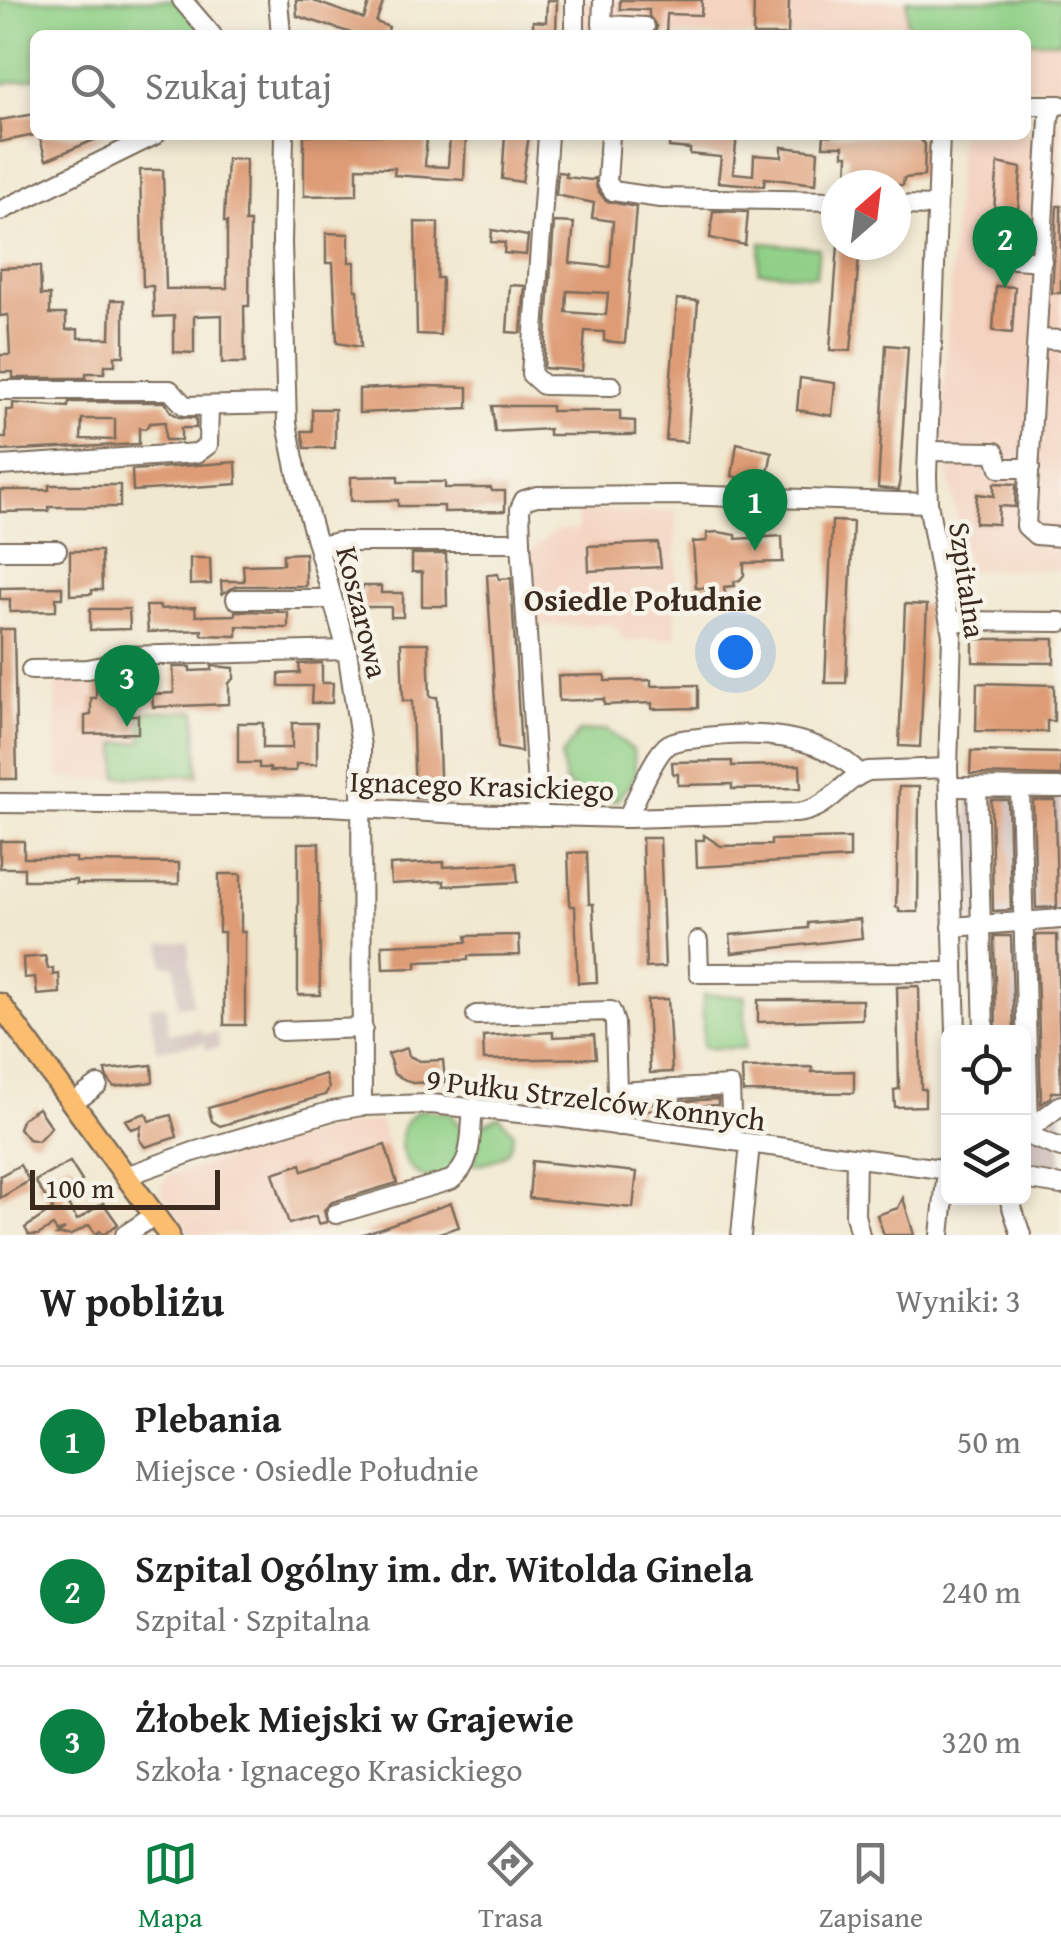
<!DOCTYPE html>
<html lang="pl">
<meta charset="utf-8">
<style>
:root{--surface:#fff;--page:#f2f2f2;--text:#222;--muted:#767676;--line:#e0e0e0;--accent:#0b8043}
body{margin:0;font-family:"Gentium Book Plus",serif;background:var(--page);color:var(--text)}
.controls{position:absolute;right:30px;bottom:30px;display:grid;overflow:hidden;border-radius:15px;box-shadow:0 5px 15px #0003}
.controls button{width:90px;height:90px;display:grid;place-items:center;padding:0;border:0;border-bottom:2px solid var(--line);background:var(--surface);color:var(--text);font:50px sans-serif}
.compass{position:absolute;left:821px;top:170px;width:90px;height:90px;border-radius:50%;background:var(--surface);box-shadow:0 5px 15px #0003;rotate:28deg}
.scale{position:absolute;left:30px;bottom:25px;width:190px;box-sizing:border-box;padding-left:10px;border:5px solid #3b2a1e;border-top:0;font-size:28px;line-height:35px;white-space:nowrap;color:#3b2a1e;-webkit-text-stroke:8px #f7f3e8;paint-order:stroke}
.you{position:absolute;left:735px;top:652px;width:35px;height:35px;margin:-25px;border:8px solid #fff;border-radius:50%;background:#1a73e8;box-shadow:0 0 0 15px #1a73e833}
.badge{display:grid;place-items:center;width:65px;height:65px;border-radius:50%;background:var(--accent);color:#fff;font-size:32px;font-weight:700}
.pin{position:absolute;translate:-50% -82px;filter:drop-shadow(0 2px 5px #0008)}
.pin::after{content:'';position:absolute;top:52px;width:35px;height:30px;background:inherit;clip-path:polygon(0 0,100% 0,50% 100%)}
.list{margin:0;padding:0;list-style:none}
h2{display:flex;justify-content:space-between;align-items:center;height:130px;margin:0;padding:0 40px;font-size:42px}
h2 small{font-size:32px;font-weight:400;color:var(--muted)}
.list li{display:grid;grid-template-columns:65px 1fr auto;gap:30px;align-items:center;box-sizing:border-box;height:150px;padding:0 40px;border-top:2px solid var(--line)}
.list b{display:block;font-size:38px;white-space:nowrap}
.list p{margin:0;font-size:32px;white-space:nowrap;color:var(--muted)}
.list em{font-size:32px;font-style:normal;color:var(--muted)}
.icon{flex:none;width:55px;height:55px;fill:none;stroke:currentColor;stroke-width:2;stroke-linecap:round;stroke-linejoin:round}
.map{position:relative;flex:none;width:1061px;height:1235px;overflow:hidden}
.search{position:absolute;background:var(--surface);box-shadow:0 5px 15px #0003;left:30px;right:30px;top:30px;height:110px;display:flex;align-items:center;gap:25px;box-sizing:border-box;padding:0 35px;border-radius:15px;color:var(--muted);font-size:38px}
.sheet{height:580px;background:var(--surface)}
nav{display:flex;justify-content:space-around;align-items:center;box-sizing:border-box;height:140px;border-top:2px solid var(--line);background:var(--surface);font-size:28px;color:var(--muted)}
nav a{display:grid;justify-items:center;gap:5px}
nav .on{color:var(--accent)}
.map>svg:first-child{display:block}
.built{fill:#f4d3c1}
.industrial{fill:#d0c0bc}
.green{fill:#90d087;stroke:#667d52;stroke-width:2.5}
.building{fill:#de9c76;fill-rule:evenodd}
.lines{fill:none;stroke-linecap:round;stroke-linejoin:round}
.minor-casing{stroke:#7b6c5c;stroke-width:22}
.major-casing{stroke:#7b6c5c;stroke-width:25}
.minor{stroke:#fff;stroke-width:18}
.major{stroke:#fbbe6e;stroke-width:20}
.labels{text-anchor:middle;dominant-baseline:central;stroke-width:9;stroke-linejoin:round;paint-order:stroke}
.street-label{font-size:30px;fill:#3b2a1e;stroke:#f7f3e8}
.neighbourhood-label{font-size:32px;font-weight:bold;fill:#3b2a1e;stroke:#f7f3e8}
</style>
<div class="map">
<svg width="1061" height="1235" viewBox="0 0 1061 1235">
<rect width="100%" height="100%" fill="#f7f3e8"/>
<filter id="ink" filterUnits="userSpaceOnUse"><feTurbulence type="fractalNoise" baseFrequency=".01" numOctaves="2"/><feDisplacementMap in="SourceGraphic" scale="20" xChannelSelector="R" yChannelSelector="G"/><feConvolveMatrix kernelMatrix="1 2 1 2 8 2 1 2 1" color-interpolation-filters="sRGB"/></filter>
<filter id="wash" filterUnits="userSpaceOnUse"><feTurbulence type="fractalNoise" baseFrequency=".0048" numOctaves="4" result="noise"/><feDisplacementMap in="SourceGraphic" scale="40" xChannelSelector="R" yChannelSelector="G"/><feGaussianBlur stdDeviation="2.25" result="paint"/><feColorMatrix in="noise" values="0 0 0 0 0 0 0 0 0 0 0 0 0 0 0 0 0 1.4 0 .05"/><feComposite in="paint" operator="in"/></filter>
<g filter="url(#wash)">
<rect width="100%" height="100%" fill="#f1e8d0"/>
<g class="built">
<polygon points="581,0 1061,0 1061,88 1026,88 1026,35 580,35"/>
<polygon points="1054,121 1061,121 1061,569 968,570 941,441 959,135 1053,133"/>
<polygon points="578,511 676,511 676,637 625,641 613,624 534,626 530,552 555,531 578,530"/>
<polygon points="146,670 147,709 198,706 201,779 58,779 55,674"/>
<polygon points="380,1121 407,1205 311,1235 191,1235 161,1192 161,1185 170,1175 342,1126"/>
</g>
<g class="industrial">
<polygon points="967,780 1061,782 1061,1171 1024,1167 1024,1032 974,1032"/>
<polygon points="188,942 193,1004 178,1006 175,966 163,965 162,943"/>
<polygon points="165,1005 169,1033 200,1030 201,1034 218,1033 219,1048 205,1049 205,1043 156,1050 150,1006"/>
</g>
<g class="green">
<polygon points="0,0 196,0 197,10 216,27 191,35 35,35 35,78 0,84"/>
<polygon points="907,0 1061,0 1061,41 1026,41 1026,35 907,35"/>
<polygon points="761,243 819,248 816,276 758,271"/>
<polygon points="196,711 198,775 118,777 117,743 142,742 142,712"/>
<polygon points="607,730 633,750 636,775 617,800 591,802 565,782 561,757 579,732"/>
<polygon points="703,995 745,996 745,1048 703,1048"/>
<path d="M421 1110 450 1113 463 1131 455 1168 432 1179C400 1176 387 1124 421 1110Z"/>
<path d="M499 1116 513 1132C512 1158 497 1160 474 1165L480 1126Z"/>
</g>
<g id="blocks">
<g class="building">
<polygon points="296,0 311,0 364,19 370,0 384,0 376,22 389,27 387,35 358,35 297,16"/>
<polygon points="547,0 557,0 556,35 533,34 533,21 546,22"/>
<polygon points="620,0 702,0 701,15 667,14 666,35 654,35 657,27 649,16 649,10 620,9"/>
<polygon points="754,0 789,0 788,35 753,35"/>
<polygon points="35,114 35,135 0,142 0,120"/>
<polygon points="39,135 106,135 46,160"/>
<polygon points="304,135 427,135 425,166 448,167 450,135 466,135 464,180 394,175 395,168 357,167 357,195 304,196"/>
<polygon points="505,135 529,135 522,182 502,179"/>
<polygon points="670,135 737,135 733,173 753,175 754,155 782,157 782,147 818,151 816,184 765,178 764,186 718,182 721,157 690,154 690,149 669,147"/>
<polygon points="824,135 918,137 925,144 924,176 904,178 903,185 871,185 871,181 847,180 848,155 843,155 843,146 823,146"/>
<polygon points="227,159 246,159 245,222 250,222 249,306 244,306 245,363 222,363 222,315 194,316 194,353 174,352 174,316 154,317 153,286 143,286 140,170 163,170 166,289 227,288 227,222 224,222"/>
<polygon points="998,163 1021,168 1018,211 994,209"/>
<path d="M558 172 566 173V177L591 180 595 178 597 189 606 201 636 207 625 343 604 341V332L585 331 582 371 544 368 554 222 574 223 570 263 610 267 613 221 592 218 594 203 556 195ZM567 291 608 293 606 315 566 312Z"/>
<polygon points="1057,206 1061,206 1061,293 1052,293"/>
<polygon points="713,211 748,212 745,245 710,238"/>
<polygon points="415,222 438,223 437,278 442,278 440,335 417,334"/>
<polygon points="492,230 528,236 526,255 504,253 505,243 491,242"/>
<polygon points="326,233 349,234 349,262 355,262 355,290 358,290 361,347 337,343 333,263 326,263"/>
<polygon points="838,245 860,245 851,351 830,350"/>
<polygon points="40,266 41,295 50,295 50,314 66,314 66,330 78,329 78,338 110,338 111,300 124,300 124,356 115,356 115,365 105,365 104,373 86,373 86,378 13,378 13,372 0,372 0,355 10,355 8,315 0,316 0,268"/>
<polygon points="510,285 525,286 521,333 507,332"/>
<polygon points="996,286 1015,287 1012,333 993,331"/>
<polygon points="677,299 698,301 687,442 666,440"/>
<polygon points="886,345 908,347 899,490 878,488"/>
<polygon points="800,378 835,383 832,416 797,410"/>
<polygon points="425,386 468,387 468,408 359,413 359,389"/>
<path d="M69 402H165L171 412 179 417 196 418V428H181V440H165V422L150 423 145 429 139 428V444L0 451V438H6V410H13V403L68 407ZM82 419H115V440L81 439Z"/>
<polygon points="492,406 551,406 551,411 620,411 620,420 635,421 635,435 549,435 549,429 495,432"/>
<polygon points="312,409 335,409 335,448 305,448 302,431 312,431"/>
<polygon points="737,443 772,452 766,484 732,476"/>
<polygon points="236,462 237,484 133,491 132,470"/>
<polygon points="398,476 398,482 445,482 445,488 491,488 492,491 505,491 505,511 444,512 444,506 398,506 398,500 351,501 351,477"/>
<polygon points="994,483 1016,484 1015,507 999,506 998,524 975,523 977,494 994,496"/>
<polygon points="49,485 120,485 120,507 49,507 49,511 0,512 0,490 49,490"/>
<polygon points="832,521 853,522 846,683 825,683"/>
<polygon points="718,532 736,535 736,539 782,536 783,562 744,563 744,575 740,580 734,582 735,586 724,587 725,594 721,599 710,599 705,588 696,588 693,542 707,541 707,533"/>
<polygon points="658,543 661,567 589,571 588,546"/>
<polygon points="70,551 101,551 102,590 92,590 92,594 70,595"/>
<polygon points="305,553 306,586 236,586 222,594 221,581 244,581 243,565 283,564 283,554"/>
<polygon points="412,554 446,554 447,606 422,606 422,572 412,572"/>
<polygon points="190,558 210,558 211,584 190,585"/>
<polygon points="498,574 499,579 511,578 521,752 498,748 487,575"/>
<polygon points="362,586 381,586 381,593 403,593 403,617 391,617 391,607 362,607"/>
<polygon points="62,587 62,598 56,598 56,611 10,612 10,599 0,599 0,588"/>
<polygon points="905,604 927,605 920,747 899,746"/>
<polygon points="146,606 160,606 160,609 195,607 196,616 235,615 235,611 288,612 288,628 237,626 237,636 202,635 202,630 148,632"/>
<polygon points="90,609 129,609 130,629 90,630"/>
<polygon points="0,629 14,629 17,779 0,779"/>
<polygon points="973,639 1054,639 1054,663 973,662"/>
<polygon points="401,643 428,643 430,697 437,697 441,799 415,798 412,701 403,701"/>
<polygon points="322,663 322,683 333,683 332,703 311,703 312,686 279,686 279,674 300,673 299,664"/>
<polygon points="212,666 234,668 234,679 229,683 229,704 153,707 152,694 174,693 173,667 190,667 190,671 212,670"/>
<polygon points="605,675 605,681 651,680 651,686 698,685 698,708 652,709 652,703 604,705 604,699 559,701 558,676"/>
<polygon points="111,676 136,676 137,694 128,694 128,715 138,715 138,733 85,734 85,716 91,715 91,698 96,698 96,680"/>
<polygon points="977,683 1054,685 1054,721 1047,721 1047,732 976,731"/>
<polygon points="238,723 263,723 263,748 292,748 292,723 317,723 317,764 296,764 296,771 270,771 270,768 259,768 259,763 238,763"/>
<polygon points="971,751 1061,753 1061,776 970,774"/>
<polygon points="732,761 732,766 800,765 801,788 732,789 732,784 678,785 678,774 673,774 672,762"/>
<polygon points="899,787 919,787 918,912 899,912 899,908 896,907"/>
<polygon points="991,800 1008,800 1011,910 993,911"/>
<polygon points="1033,800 1055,800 1057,907 1036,908"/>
<polygon points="704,835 721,846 771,845 771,840 850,838 850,858 697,867 696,840 704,840"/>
<polygon points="642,838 660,838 665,967 646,968"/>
<polygon points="0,841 24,841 24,858 76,858 76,862 179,863 179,884 76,884 76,880 24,880 24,868 0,868"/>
<polygon points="298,843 319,843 320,995 298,995"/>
<polygon points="587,852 589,904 593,904 597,982 578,983 575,906 570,906 568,853"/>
<polygon points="444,862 444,867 516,863 518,882 444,886 444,881 391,884 390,865"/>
<polygon points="219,874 241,874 241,932 245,932 245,1025 224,1025 224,932 219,932"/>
<polygon points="860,919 862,938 732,953 730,935 808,928 808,923"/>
<polygon points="519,935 520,955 468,956 468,960 416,962 416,968 383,969 382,945 467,942 466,936"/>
<polygon points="1036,935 1057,935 1061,1092 1051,1092 1051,1097 1041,1104"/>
<polygon points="994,936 1011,936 1014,1032 996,1032"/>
<polygon points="45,956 48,969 53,968 53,975 59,974 60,993 37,995 35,977 24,978 23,958"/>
<polygon points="919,986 921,1089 925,1089 925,1106 895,1107 894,1090 899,1089 897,987"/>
<polygon points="668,999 672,1072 650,1073 647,1000"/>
<polygon points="758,1000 862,1000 862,1019 758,1022"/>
<polygon points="553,1032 553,1037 594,1035 596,1058 484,1060 483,1036"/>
<polygon points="407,1048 409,1056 420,1061 443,1060 445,1082 412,1083 394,1074 388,1054"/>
<polygon points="152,1065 153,1082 114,1087 106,1076 105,1070"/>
<polygon points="812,1067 812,1072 854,1071 854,1093 743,1092 742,1068"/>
<polygon points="325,1074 329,1088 325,1095 220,1126 212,1121 208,1108"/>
<polygon points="718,1099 718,1105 634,1111 633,1104"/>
<polygon points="38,1108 51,1127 38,1141 28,1139 19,1128 23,1118"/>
<polygon points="146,1113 149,1121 171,1115 177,1137 145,1147 139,1139 141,1126 131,1129 125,1120"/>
<polygon points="385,1145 397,1183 332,1202 324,1210 327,1222 318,1224 316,1216 289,1224 273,1173 301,1164 303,1171"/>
<polygon points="532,1161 637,1172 633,1208 529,1198"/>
<polygon points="70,1162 82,1181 62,1195 77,1220 103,1203 118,1224 103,1235 100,1231 96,1234 89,1225 71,1235 57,1235 65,1229 57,1232 53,1226 38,1235 29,1235 25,1228 53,1209 35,1181"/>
<polygon points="20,1165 29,1181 0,1198 0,1176"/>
<polygon points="903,1198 914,1235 884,1235 877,1215 898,1208"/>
<polygon points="451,1203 459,1227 433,1235 361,1235"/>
</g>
</g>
</g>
<g filter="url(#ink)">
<use href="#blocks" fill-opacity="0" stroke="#7b6c5c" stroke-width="2.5"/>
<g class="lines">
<g class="minor-casing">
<g id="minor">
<polyline points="182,0 212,35"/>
<polyline points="278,0 281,35"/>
<polyline points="603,0 602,25 608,25"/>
<polyline points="575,35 575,0"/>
<polyline points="608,35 608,25 645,27"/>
<polyline points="1026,105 1060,105"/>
<polyline points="1053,105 1049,118 1026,526 1036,535 1061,537"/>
<polyline points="284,135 282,243 287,424 297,473 347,650 361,746 362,1106"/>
<polyline points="548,135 531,374 543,385 612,386"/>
<polyline points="610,135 607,182 613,191 660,198 836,201"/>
<polyline points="940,135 927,475 928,503 952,635 948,768 956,1032"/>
<polyline points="896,205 937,206"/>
<polyline points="0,211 155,135"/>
<polyline points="1014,259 1042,261"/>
<polyline points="1038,339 1061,340"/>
<polyline points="0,390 170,390 185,406 286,404"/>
<polyline points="928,451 995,452 1000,468 1030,468"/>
<polyline points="0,466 197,453 208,445 209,406"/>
<polyline points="318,546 338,542 521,542"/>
<polyline points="0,550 57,550"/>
<polyline points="236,599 332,599"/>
<polyline points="951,621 1061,622"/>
<polyline points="31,670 88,669 103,666 123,656 347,650"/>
<polyline points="949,787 1061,788"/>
<polyline points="977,788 984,1032"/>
<polyline points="1020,788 1029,1129"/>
<path d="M0 803 329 806 461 814 627 818 796 813C832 809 839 782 868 771L948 768"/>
<polyline points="539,816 521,542 520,509 524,500 537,496 677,495 928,503"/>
<path d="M627 818C636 801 654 753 669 744 678 739 689 739 699 738 752 730 820 733 860 774"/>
<polyline points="952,927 1061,919"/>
<polyline points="698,941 699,973 954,972"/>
<polyline points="476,1015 611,1011 615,1023 618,1126"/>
<polyline points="281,1031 363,1028"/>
<polyline points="617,1092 730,1086 732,1141"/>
<polyline points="73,1103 98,1085"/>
<polyline points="1024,1133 1061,1105"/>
<polyline points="1024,1134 1061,1148"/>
<polyline points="856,1158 855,1215 860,1235"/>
<polyline points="126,1176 193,1152 332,1111 362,1106 431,1104 557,1117 948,1170"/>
<polyline points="1024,1179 1061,1185"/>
<polyline points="1009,1198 1021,1235"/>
<path d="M336 1214 451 1180C474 1164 470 1132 473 1107"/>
<polyline points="125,1235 155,1215"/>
<polyline points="741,1235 750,1144"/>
<polyline points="940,1235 948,1161"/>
</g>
</g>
<g class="major-casing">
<polyline id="major" points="0,1004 169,1235"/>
</g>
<use href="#minor" class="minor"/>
<use href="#major" class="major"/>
</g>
</g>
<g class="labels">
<g class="street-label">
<text transform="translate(968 580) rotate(82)">Szpitalna</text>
<text transform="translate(363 612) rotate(76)">Koszarowa</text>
<text transform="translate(482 785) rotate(2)">Ignacego Krasickiego</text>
<text transform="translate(596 1099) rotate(7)">9 Pułku Strzelców Konnych</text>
</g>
<g class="neighbourhood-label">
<text x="643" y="599">Osiedle Południe</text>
</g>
</g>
</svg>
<div class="controls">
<button><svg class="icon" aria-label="locate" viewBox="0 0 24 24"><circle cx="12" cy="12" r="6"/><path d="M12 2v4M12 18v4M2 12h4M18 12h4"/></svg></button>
<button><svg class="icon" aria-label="layers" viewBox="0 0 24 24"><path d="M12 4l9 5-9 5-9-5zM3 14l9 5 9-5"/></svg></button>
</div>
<svg class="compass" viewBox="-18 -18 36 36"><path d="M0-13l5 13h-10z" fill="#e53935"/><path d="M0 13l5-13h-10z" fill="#767676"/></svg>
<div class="scale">100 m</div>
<div class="you"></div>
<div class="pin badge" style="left:755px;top:551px">1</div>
<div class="pin badge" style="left:1005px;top:288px">2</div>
<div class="pin badge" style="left:127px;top:727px">3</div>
<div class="search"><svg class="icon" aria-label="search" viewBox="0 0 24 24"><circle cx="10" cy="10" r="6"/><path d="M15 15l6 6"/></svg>Szukaj tutaj</div>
</div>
<section class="sheet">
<h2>W pobliżu<small>Wyniki: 3</small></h2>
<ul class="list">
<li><span class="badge">1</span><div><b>Plebania</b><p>Miejsce · Osiedle Południe</p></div><em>50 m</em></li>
<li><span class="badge">2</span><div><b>Szpital Ogólny im. dr. Witolda Ginela</b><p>Szpital · Szpitalna</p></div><em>240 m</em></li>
<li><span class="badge">3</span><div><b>Żłobek Miejski w Grajewie</b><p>Szkoła · Ignacego Krasickiego</p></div><em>320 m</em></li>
</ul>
</section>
<nav>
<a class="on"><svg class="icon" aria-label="map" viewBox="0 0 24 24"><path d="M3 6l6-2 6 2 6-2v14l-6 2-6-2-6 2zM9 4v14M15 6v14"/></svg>Mapa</a>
<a><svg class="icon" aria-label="directions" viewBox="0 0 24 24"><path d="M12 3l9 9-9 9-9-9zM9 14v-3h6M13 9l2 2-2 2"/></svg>Trasa</a>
<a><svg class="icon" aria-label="saved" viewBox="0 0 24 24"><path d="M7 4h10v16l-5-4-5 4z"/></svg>Zapisane</a>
</nav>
